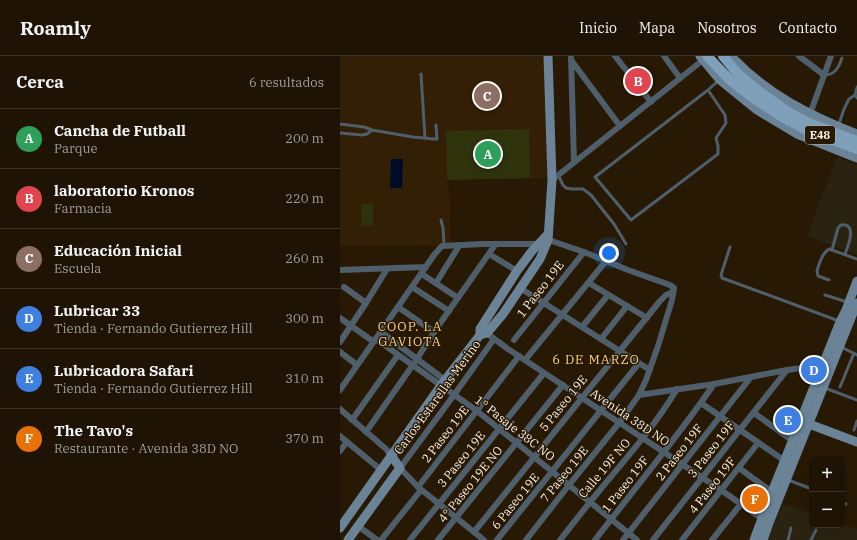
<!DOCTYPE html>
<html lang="es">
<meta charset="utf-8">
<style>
:root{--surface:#1e1304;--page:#261c0e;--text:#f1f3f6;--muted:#a19e9a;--line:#3c3226;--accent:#e5ad35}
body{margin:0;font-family:"IBM Plex Serif",serif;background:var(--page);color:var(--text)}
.controls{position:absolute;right:12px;bottom:12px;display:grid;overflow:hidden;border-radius:8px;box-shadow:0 4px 16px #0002}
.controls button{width:36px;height:36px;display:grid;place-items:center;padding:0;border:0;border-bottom:1px solid var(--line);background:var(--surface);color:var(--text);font:20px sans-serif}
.you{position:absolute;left:269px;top:197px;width:14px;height:14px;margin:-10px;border:3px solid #fff;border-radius:50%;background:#1a73e8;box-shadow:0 0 0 6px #1a73e833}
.badge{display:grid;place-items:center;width:26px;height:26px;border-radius:50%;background:var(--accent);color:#fff;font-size:13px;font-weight:700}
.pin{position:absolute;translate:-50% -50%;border:2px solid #fff;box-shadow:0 1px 4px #0006}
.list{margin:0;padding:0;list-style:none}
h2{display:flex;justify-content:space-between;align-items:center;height:52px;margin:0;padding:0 16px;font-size:17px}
h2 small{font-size:13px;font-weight:400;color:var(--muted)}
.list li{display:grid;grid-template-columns:26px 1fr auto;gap:12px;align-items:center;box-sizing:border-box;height:60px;padding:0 16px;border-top:1px solid var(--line)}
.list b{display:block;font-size:15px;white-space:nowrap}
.list p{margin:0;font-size:13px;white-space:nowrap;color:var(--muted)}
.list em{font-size:13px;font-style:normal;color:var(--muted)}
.map{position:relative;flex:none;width:517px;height:484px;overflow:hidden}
header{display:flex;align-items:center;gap:24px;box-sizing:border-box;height:56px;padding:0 20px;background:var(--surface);border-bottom:1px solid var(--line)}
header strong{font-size:19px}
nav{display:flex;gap:22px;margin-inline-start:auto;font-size:14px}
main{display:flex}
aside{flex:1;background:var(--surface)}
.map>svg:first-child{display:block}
.industrial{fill:#2a2312}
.built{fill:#331f05}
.green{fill:#2f330b}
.water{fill:#000c27}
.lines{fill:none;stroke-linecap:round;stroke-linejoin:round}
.lane{stroke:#4e5e6a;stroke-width:3}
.street{stroke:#4e5e6a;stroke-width:6}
.secondary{stroke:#6a8397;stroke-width:9}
.primary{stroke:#7fa0ba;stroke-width:10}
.labels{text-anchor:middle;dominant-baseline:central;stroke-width:3;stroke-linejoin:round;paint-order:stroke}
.shield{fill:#281905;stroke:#bcb0a2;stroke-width:1}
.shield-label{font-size:11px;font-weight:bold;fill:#fcf1e5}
.street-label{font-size:12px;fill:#fcf1e5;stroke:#281905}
.neighbourhood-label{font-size:13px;letter-spacing:1px;fill:#f7cf88;stroke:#281905}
</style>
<header>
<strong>Roamly</strong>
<nav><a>Inicio</a><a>Mapa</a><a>Nosotros</a><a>Contacto</a></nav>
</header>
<main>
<aside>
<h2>Cerca<small>6 resultados</small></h2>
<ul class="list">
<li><span class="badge" style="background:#2e9e5b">A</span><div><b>Cancha de Futball</b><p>Parque</p></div><em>200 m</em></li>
<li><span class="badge" style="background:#e0444e">B</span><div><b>laboratorio Kronos</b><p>Farmacia</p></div><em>220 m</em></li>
<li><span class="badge" style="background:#8d6e63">C</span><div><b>Educación Inicial</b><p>Escuela</p></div><em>260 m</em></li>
<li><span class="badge" style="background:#3f7fe0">D</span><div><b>Lubricar 33</b><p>Tienda · Fernando Gutierrez Hill</p></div><em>300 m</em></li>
<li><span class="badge" style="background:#3f7fe0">E</span><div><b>Lubricadora Safari</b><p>Tienda · Fernando Gutierrez Hill</p></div><em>310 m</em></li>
<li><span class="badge" style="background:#e8710a">F</span><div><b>The Tavo's</b><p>Restaurante · Avenida 38D NO</p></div><em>370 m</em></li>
</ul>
</aside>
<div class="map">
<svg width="517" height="484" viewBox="0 0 517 484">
<rect width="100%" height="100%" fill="#281905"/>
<g class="industrial">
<polygon points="497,101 517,109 517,199 467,180"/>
<polygon points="443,448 472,458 472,469 502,469 502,468 517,473 517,484 427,484"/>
</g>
<polygon class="built" points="0,0 205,0 208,122 107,124 109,132 111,189 0,190"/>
<g class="green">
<polygon points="189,73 190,122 107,124 106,75"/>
<polygon points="21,148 33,148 33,169 22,170"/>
</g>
<polygon class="water" points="51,103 63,103 62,132 50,132"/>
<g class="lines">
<g class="lane">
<polyline points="81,18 85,82"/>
<path d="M485 19C495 19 499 11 502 2"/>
<polyline points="517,31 515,39 517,42"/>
<polyline points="368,34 385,59 386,67 376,82 378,90 378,98 291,164 255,121 368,34 378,25"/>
<polyline points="0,68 24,71 32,74 73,81 94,83 97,83 96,69"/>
<polyline points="499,68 504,53 509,43 515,39"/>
<polyline points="0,77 22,79 27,78 32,74"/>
<polyline points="218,119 223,129 226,132 232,133 243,133 251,139 274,168 286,188"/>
<polyline points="101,164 103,172 104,189"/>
<polyline points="390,191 381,219 382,222 499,265"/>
<path d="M492 194 498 172 501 169C517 167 509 188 505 198"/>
<path d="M489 224 478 220 477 215C479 208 482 197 489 193L517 203"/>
<polyline points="485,239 507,246"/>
<polyline points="501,291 517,299"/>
<polyline points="500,331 514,297"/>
<polyline points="485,332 517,344"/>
<polyline points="514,374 517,365"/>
<polyline points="448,424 472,433"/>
<polyline points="502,446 506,448"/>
<polyline points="448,484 451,472"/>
<polyline points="471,484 476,474"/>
</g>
<g class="street">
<polyline points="231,0 234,106"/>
<polyline points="275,0 311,46"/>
<polyline points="324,0 340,22"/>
<polyline points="459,0 484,19"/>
<polyline points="231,4 280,70"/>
<polyline points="470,58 491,0"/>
<polyline points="212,124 363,4"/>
<polyline points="149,198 177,215"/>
<polyline points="0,214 86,211"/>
<polyline points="82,218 118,242"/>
<polyline points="96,227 119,190"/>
<polyline points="249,227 307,262"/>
<polyline points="4,231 26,247"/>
<polyline points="72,231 109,255"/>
<polyline points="180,232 310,314"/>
<polyline points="58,251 94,276"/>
<polyline points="0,262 34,286"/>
<polyline points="242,271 268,239"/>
<polyline points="41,276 105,324"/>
<polyline points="145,276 168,293 381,434 424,464"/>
<polyline points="36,283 137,355 297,484"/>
<polyline points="261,283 287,250"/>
<polyline points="174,284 244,196"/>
<polyline points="0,286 26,247 47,213"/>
<polyline points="0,296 17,309"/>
<polyline points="185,304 266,205"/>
<polyline points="0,334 94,199 102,190 143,188 200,188"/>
<polyline points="299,339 374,328 447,314 483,309"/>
<polyline points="361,347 445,405"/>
<polyline points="0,353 46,393 51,399"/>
<polyline points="414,357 453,385"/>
<polyline points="12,364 58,299"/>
<polyline points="26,376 77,303 94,276 155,189"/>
<polyline points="0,380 41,414"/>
<polyline points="0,395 7,386"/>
<polyline points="399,412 432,436"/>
<polyline points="78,431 179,300"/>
<polyline points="18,470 37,484"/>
<polyline points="134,476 320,245 326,239 333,236"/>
<polyline points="41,484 81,434"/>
<polyline points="70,484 204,317"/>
<polyline points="98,484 223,329"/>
<polyline points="144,484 78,431 60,412 114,339 154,283"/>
<polyline points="157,484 299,307"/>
<polyline points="186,484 229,429 279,367 299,339 306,324 318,290 332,244 334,232 330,229 288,214 244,196 206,183"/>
<path d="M220 484C235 465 249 447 264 429 290 398 316 368 337 333"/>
<path d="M255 484C295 432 337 382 374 328"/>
<polyline points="283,484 411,321"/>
<polyline points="313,484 447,314"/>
<polyline points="342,484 418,387"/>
<polyline points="372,484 401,448"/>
</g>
<g class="secondary">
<polyline points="360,0 380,24 417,54 457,78 517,102"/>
<path d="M391 0C425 37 470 60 517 78"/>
<polyline points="140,279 147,277 163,258 200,203 208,184 212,124 208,0"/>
<polyline points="469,368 517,386"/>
<polyline points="0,472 102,328 140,279 140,273 177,215 192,195 208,178"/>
<polyline points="8,484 60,412 51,399"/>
<polyline points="414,484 432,436 500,266 506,254 517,225"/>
<polyline points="423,484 429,467 517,247"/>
</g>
<g class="primary">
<polyline points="367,0 390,24 416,44 444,62 467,74 517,93"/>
<polyline points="383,0 397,17 420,36 448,56 471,68 517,85"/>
</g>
</g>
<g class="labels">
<rect class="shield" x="465" y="70" width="30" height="18" rx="3"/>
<g class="shield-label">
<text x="480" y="79">E48</text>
</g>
<g class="street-label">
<text transform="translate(200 233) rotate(-52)">1 Paseo 19E</text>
<text transform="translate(97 341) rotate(-54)">Carlos Estarellas Merino</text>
<text transform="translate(223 347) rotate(-51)">5 Paseo 19E</text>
<text transform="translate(290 361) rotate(34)">Avenida 38D NO</text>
<text transform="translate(175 372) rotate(38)">1° Pasaje 38C NO</text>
<text transform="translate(105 378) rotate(-52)">2 Paseo 19E</text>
<text transform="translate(371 393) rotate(-52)">3 Paseo 19F</text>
<text transform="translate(339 396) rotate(-52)">2 Paseo 19F</text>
<text transform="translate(121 403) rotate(-51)">3 Paseo 19E</text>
<text transform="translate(264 412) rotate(-50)">Calle 19F NO</text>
<text transform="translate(224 418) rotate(-51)">7 Paseo 19E</text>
<text transform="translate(130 428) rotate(-51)">4° Paseo 19E NO</text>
<text transform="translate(285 428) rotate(-52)">1 Paseo 19F</text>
<text transform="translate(372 429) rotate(-52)">4 Paseo 19F</text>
<text transform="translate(175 445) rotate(-51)">6 Paseo 19E</text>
</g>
<g class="neighbourhood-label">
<text x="70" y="270">COOP. LA<tspan x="70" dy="15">GAVIOTA</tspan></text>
<text x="256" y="303">6 DE MARZO</text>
</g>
</g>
</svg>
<div class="controls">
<button>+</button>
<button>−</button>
</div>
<div class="you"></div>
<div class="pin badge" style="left:148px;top:98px;background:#2e9e5b">A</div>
<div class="pin badge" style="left:298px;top:25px;background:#e0444e">B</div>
<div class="pin badge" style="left:147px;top:40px;background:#8d6e63">C</div>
<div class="pin badge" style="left:474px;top:314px;background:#3f7fe0">D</div>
<div class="pin badge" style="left:448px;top:364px;background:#3f7fe0">E</div>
<div class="pin badge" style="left:415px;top:443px;background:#e8710a">F</div>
</div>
</main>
